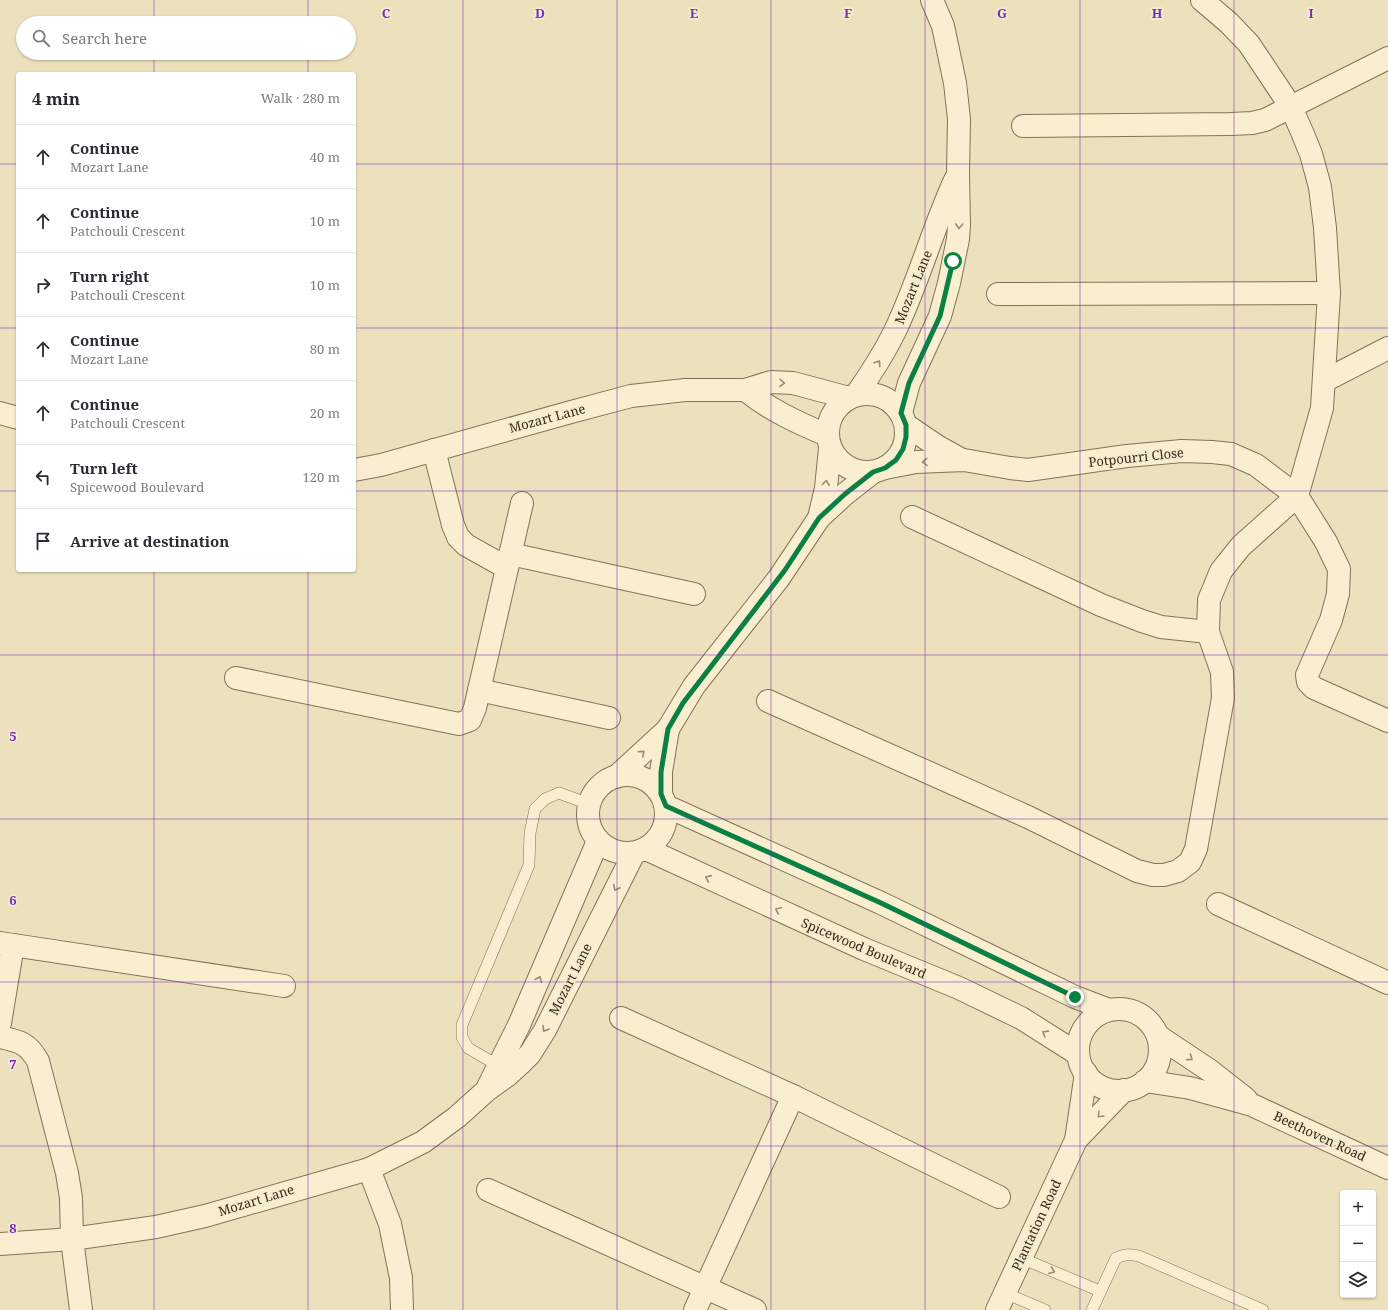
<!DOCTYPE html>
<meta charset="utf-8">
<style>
:root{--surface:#fff;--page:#f2f2f3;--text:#2b2b33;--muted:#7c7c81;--line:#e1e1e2}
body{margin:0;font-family:"Noto Serif",serif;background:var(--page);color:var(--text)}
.controls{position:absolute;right:12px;bottom:12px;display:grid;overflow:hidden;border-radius:4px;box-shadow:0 1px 3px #0004}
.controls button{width:36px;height:36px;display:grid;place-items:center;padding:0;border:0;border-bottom:1px solid var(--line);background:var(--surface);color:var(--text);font:20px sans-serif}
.stop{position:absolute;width:12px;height:12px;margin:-9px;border:3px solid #0b8043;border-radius:50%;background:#fff}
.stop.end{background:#0b8043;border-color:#fff;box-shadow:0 1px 4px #0008}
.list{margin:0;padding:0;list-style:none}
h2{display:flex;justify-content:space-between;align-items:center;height:52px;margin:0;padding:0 16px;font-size:17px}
h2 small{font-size:13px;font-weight:400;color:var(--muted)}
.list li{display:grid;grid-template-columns:26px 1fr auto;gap:12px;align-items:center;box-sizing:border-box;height:64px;padding:0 16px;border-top:1px solid var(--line)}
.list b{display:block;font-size:15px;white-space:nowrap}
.list p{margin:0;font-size:13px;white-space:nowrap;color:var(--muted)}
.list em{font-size:13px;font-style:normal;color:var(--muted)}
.icon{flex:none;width:22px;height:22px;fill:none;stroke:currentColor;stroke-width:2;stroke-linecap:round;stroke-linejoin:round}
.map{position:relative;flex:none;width:1388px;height:1310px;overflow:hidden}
.search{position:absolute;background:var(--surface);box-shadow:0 1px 3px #0004;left:16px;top:16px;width:340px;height:44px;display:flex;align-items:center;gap:10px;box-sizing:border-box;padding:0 14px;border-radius:22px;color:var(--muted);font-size:15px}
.panel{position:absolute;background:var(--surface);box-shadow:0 1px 3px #0004;left:16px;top:72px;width:340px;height:500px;border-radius:4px}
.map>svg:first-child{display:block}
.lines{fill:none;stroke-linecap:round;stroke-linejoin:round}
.lane-casing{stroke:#857257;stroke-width:12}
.street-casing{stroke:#857257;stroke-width:24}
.lane{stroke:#f9eed0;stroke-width:11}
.street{stroke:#f9eed0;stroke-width:22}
.oneway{stroke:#978c76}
.route{stroke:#0b8043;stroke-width:5}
.grid{fill:none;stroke:#7b2cbf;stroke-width:1;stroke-opacity:0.55}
.labels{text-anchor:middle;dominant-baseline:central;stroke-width:3.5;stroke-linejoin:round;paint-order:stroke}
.street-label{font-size:13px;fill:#35291b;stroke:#f5ebcd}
.grid-label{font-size:13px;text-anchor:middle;font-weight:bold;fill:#7b2cbf;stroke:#f5ebcd;stroke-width:3.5;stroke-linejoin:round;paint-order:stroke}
</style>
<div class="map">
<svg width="1388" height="1310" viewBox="0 0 1388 1310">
<rect width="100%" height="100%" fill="#ede1bd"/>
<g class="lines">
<g class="lane-casing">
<g id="lane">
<polyline points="499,1066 468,1048 462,1037 462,1025 529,865 530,833 535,809 545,799 559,793 589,804"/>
<polyline points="1021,1258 1100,1291"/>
<polyline points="1005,1293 1045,1310"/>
<path d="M1092 1310 1116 1258C1124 1254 1130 1254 1139 1256L1263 1310"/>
</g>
</g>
<g class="street-casing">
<g id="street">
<polyline points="1023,126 1231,124 1252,123 1265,120 1388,58"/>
<polyline points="998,294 1329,293"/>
<polyline points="1324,381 1388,348"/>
<path d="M745 390C770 410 798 423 827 435"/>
<circle cx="867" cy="433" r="39"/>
<path d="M856 395C870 375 883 355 894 333 918 284 932 230 955 180"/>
<polyline points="0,413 18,418"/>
<polyline points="901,413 909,383 940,316 949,283 958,239 959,226 958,173 959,119 955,83 943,26 932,0"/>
<polyline points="906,425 937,446 962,460"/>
<polyline points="434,450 453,525 458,537 466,545 507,568"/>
<polyline points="885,468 916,462 964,460 1010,468 1028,470 1127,456 1182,451 1212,452 1231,454 1256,465 1297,496 1326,542 1339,569 1338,594 1331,620 1307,675 1308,682 1314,688 1388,721"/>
<polyline points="354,470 381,465 571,412 631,396 685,390 745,390 771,382 793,383 849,398"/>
<polyline points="912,517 1101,605 1142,621 1161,627 1208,632"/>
<polyline points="819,518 826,488 830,448"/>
<polyline points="510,554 694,594"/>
<polyline points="236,678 459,724 470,720 475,708 522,503"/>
<polyline points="479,690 609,718"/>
<polyline points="768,701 1028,817 1137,871 1153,875 1164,875 1178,871 1190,862 1196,849 1223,698 1222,672 1208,632 1209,600 1221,571 1241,546 1297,496 1322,408 1329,293 1325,228 1320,187 1311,154 1302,132 1291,107 1249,44 1229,23 1202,0"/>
<circle cx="627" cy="814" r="39"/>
<polyline points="616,777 668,729 694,686 779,578 819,518 845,494 873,472"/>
<polyline points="661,794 661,772 668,729"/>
<polyline points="666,806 881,903 1075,997 1109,1010"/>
<polyline points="646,849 864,949 959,988 1021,1018 1078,1054"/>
<polyline points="1218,904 1388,983"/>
<polyline points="0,943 284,986"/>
<circle cx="1119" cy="1050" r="41"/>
<polyline points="621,1018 793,1096 999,1197"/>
<polyline points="0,1023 13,945"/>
<polyline points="1158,1036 1209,1070 1246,1099"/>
<path d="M0 1037C19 1041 28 1043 38 1061L67 1173 71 1198 72 1239 81 1310"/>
<polyline points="1145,1081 1190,1088 1252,1105 1388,1168"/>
<polyline points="488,1087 519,1025 598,841"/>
<polyline points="1076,1140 1124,1090"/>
<polyline points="369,1169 390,1224 401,1278 402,1310"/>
<polyline points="488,1190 755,1310"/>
<polyline points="0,1244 72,1239 156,1227 205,1216 369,1169 423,1142 457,1117 487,1090 508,1075 520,1064 530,1054 545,1030 634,853"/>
<polyline points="695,1310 793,1096"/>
<polyline points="997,1310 1076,1140 1086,1073"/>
</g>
</g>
<use href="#lane" class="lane"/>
<use href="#street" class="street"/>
</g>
<defs><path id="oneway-chevron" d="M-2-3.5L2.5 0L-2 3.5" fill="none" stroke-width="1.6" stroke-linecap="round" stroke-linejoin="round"/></defs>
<g class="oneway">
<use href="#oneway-chevron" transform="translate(959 226) rotate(93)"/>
<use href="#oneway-chevron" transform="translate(878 363) rotate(-57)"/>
<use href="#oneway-chevron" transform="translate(782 383) rotate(2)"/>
<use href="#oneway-chevron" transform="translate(925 462) rotate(177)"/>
<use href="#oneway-chevron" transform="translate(826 483) rotate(-83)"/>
<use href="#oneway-chevron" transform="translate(642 753) rotate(-42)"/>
<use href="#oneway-chevron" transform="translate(708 878) rotate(-156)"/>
<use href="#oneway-chevron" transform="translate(616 888) rotate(117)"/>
<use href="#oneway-chevron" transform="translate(778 910) rotate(-155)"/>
<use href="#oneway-chevron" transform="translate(539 979) rotate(-67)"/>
<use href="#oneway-chevron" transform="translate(545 1029) rotate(120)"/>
<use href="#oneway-chevron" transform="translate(1045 1033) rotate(-148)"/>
<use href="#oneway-chevron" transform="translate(1190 1058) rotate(34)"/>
<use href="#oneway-chevron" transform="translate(1100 1115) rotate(134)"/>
<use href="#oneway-chevron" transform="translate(1052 1271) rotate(23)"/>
</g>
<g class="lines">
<polyline class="route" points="953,261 940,316 909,383 901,413 906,425 906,437 903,449 896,460 885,468 873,472 845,494 819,518 785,570 683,703 668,729 661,772 661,794 666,806 881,903 1075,997"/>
</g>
<path class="grid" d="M154 0V23M308 0V23M463 0V1310M617 0V1310M771 0V1310M925 0V1310M1080 0V1310M1234 0V1310M154 53V74M308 53V74M0 164H18M354 164H1388M0 328H18M354 328H1388M0 491H18M354 491H1388M154 570V1310M308 570V1310M0 655H1388M0 819H1388M0 982H1388M0 1146H1388"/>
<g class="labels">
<g class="street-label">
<text transform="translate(913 287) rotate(-68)">Mozart Lane</text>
<text transform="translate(547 418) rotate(-15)">Mozart Lane</text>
<text transform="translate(1136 457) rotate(-6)">Potpourri Close</text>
<text transform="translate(864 948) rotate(23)">Spicewood Boulevard</text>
<text transform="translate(570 979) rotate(-63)">Mozart Lane</text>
<text transform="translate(1320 1136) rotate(25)">Beethoven Road</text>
<text transform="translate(256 1200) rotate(-17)">Mozart Lane</text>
<text transform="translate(1036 1225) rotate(-65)">Plantation Road</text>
</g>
</g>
<g class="grid-label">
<text x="386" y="18">C</text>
<text x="540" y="18">D</text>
<text x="694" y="18">E</text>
<text x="848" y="18">F</text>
<text x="1002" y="18">G</text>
<text x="1157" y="18">H</text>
<text x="1311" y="18">I</text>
<text x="13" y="741">5</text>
<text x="13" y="905">6</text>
<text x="13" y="1069">7</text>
<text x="13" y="1233">8</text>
</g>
</svg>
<div class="controls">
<button>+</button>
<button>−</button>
<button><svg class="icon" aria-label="layers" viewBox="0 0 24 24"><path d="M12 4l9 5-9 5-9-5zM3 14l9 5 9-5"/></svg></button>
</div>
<div class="stop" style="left:953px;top:261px"></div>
<div class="stop end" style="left:1075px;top:997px"></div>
<div class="search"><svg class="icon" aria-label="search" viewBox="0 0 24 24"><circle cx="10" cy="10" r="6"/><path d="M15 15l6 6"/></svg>Search here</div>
<section class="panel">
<h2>4 min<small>Walk · 280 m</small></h2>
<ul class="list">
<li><svg class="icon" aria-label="ahead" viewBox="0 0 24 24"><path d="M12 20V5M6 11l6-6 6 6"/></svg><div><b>Continue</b><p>Mozart Lane</p></div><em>40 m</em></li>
<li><svg class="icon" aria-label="ahead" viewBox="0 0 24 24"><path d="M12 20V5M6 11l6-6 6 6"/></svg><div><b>Continue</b><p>Patchouli Crescent</p></div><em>10 m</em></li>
<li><svg class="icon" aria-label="right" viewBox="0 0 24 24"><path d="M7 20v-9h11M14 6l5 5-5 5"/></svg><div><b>Turn right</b><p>Patchouli Crescent</p></div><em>10 m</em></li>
<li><svg class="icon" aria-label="ahead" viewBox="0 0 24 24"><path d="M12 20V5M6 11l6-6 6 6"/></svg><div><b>Continue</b><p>Mozart Lane</p></div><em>80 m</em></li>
<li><svg class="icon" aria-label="ahead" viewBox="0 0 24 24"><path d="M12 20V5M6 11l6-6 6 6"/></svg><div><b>Continue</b><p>Patchouli Crescent</p></div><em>20 m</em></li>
<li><svg class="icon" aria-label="left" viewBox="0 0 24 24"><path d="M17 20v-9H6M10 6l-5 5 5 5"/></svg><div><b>Turn left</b><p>Spicewood Boulevard</p></div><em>120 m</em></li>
<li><svg class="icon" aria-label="arrive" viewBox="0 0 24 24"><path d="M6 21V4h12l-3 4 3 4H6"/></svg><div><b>Arrive at destination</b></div></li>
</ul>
</section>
</div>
